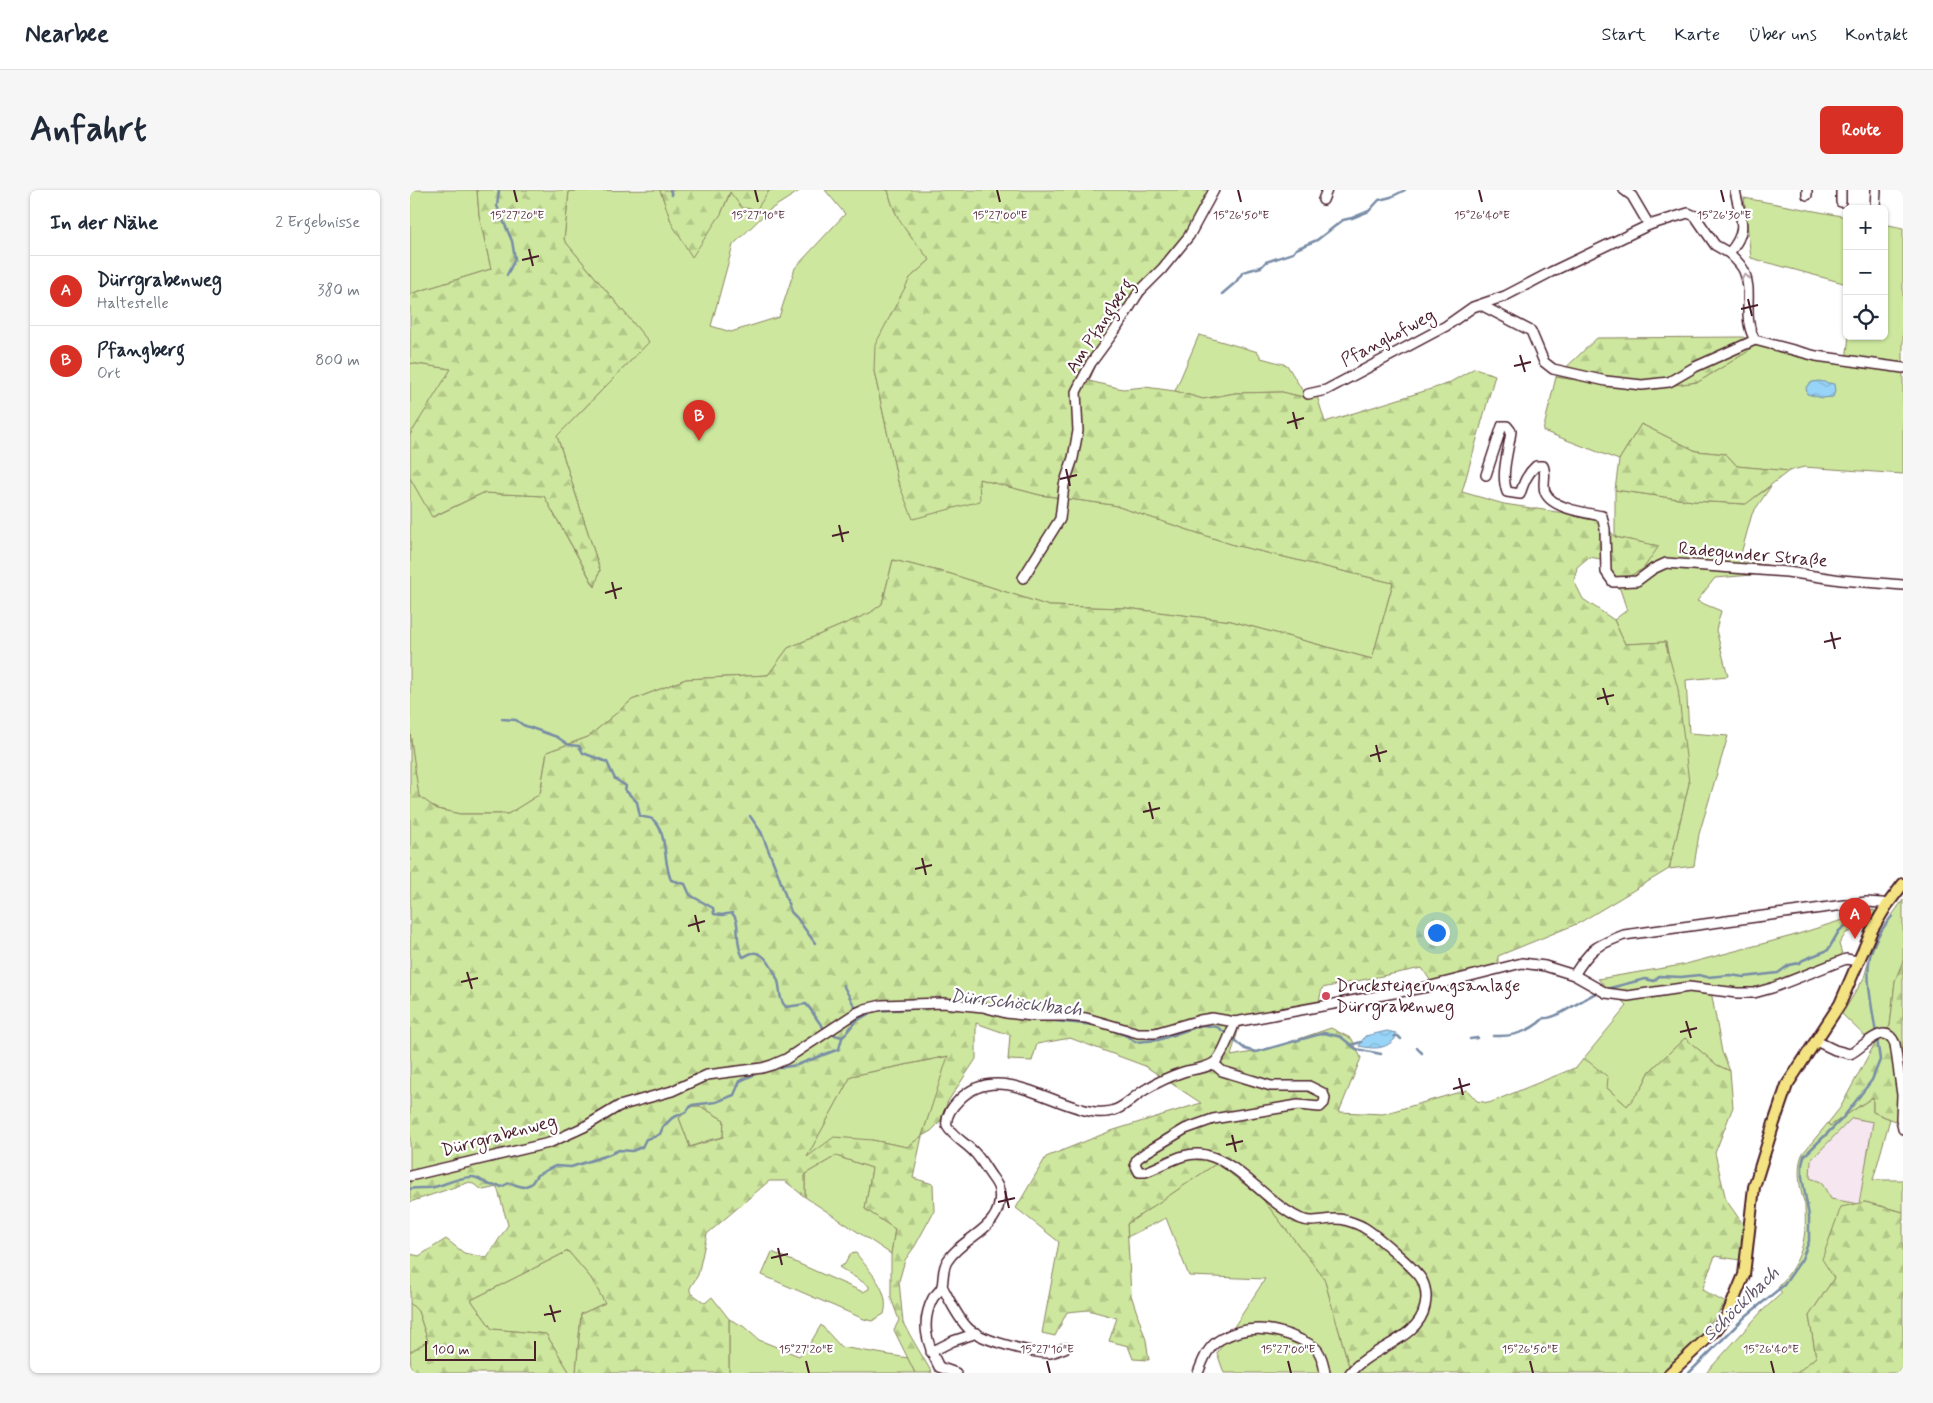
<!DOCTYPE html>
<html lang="de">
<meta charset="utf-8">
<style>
:root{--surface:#fff;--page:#f6f6f7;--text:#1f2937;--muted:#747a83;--line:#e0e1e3;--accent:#d93025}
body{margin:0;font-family:Mynerve,sans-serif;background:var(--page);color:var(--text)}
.controls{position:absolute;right:15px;top:15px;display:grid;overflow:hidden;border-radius:8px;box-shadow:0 1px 4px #0004}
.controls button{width:45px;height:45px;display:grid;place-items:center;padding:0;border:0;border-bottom:1px solid var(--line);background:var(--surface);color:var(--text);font:25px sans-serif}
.scale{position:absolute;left:15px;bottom:12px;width:111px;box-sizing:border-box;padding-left:5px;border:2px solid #4a1f2b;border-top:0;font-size:14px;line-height:18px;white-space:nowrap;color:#4a1f2b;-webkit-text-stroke:4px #fff;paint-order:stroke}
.you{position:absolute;left:1026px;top:742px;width:18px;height:18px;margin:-12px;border:4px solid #fff;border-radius:50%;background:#1a73e8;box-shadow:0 0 0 8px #1a73e833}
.badge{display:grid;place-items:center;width:32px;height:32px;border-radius:50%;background:var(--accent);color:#fff;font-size:16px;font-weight:700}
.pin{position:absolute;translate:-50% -41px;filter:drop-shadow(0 1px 2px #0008)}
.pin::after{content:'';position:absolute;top:26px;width:18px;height:15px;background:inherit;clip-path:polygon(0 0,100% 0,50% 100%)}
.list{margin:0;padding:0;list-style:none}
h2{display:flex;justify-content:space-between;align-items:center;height:65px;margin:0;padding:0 20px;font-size:21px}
h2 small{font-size:16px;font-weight:400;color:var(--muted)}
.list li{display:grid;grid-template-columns:32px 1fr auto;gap:15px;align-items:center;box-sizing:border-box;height:70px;padding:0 20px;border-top:1px solid var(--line)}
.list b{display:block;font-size:19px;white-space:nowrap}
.list p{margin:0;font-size:16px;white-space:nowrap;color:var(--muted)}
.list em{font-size:16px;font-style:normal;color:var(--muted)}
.icon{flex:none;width:28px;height:28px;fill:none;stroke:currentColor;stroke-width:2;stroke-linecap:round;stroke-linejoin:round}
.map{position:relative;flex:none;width:1493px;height:1183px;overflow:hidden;border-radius:8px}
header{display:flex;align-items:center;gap:30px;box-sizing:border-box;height:70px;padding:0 25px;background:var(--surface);border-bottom:1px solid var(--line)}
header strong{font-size:24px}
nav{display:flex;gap:28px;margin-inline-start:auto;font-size:18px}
.intro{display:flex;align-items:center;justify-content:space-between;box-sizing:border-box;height:120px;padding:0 30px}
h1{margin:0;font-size:35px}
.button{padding:12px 22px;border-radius:8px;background:var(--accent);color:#fff;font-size:18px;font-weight:700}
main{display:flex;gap:30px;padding:0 30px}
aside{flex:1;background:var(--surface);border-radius:8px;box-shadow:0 1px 4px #0004}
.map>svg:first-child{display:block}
.built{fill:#f5e6f0}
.green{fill:#cde89e;stroke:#8c8464;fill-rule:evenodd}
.forest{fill:url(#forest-firs);stroke:#8c8464;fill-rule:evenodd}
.water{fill:url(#water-waves);stroke:#788ca6}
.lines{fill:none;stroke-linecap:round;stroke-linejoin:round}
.stream{stroke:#788ca6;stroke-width:2.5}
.minor-casing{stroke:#4a1f2b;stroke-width:12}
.major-casing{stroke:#4a1f2b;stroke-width:14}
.minor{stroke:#fff;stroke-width:9}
.major{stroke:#f4e382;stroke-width:10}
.oneway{stroke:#ae9aa0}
.ticks{fill:none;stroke:#4a1f2b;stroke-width:2}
.poi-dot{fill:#d1495b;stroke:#fff;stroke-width:2}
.labels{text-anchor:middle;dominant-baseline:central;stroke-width:4.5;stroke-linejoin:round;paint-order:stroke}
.street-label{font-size:18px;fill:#4a1f2b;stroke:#fff}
.poi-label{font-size:18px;fill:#4a1f2b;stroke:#fff;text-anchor:start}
.water-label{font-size:19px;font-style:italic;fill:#615568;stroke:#fff}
.ticks-label{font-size:12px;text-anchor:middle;fill:#4a1f2b;stroke:#fff;stroke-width:4.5;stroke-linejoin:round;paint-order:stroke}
</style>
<header>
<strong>Nearbee</strong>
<nav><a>Start</a><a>Karte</a><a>Über uns</a><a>Kontakt</a></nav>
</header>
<div class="intro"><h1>Anfahrt</h1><a class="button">Route</a></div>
<main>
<aside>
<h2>In der Nähe<small>2 Ergebnisse</small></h2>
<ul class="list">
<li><span class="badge">A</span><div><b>Dürrgrabenweg</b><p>Haltestelle</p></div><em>380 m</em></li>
<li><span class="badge">B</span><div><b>Pfangberg</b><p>Ort</p></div><em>800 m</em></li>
</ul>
</aside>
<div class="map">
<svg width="1493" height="1183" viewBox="0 0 1493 1183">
<defs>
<pattern id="forest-firs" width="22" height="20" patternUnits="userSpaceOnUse" patternTransform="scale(1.25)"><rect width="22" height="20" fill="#cde89e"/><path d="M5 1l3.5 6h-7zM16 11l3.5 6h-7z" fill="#b2c788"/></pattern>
<pattern id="water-waves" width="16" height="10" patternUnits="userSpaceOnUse" patternTransform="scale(1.25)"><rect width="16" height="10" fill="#97d4f8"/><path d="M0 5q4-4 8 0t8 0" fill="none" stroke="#84b6d5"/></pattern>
</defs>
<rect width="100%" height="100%" fill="#fff"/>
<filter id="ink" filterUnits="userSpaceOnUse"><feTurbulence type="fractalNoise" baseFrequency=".02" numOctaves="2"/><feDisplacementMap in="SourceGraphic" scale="10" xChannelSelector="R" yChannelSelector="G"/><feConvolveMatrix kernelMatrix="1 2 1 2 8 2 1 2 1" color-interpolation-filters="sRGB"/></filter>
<g filter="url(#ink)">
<polygon class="built" points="1442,928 1463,932 1449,1014 1421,1009 1411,992 1400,988 1401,970"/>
<g class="green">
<polygon points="0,0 67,0 69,25 81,79 0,104"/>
<path d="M250 0 262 34 311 24 321 1 359 2V0H391L358 21 323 55 301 136 321 142 369 127 385 78 435 24 415 0H478C485 31 500 46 520 70L500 88 464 181 488 292 569 289 630 305 703 315 824 355 983 393 962 469 821 431 716 418 639 416 541 384 483 370 472 414 460 423 378 458 358 485 276 489 222 510 178 547 137 562 130 604 98 624H50L27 619 8 606 0 543V288L23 327 73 303 134 306 184 396 190 380 147 246 239 152 154 50 159 1Z"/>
<polygon points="1334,8 1437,27 1437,94 1341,68"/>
<polygon points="1474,34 1493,38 1493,284 1394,277 1379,281 1327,276 1316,264 1286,261 1231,234 1209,270 1133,241 1146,187 1231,199 1288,192 1337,162 1345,153 1436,170 1439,146 1474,146"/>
<polygon points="789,145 848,162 851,168 877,175 897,208 872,202 825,203 793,209 765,201"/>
<polygon points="0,173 42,179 0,245"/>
<polygon points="1361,296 1342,324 1329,371 1363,376 1368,383 1305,388 1287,411 1311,421 1306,440 1318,486 1276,490 1279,543 1318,546 1289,644 1284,676 1259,679 1279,593 1256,452 1215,454 1204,430 1217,420 1210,399 1202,395 1248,356 1205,347 1205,300 1283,311 1335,314"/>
<polygon points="1493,710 1493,771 1485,791 1480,836 1464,855 1432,824 1454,788 1460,766 1470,742"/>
<polygon points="1464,720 1465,722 1457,735 1436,743 1429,754 1433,767 1342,800 1325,800 1304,795 1252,796 1203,803 1188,789 1272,775 1382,746"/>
<polygon points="1259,801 1301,801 1312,862 1320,881 1307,875 1275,848 1240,881 1231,899 1217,916 1197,898 1174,868 1217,816 1211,810"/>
<polygon points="539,866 512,946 497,957 462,950 396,968 441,886"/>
<path d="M1463 907V922L1480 929 1463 990H1493V1022L1455 1012 1449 1014 1424 1088 1399 1126 1406 1167 1387 1183H1296L1352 1121 1372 1103 1368 1098C1391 1069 1397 1054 1395 1016 1395 1013 1393 1009 1392 1005 1389 994 1387 973 1393 963L1418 933 1420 936ZM1442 928 1463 932 1449 1014 1421 1009 1411 992 1400 988 1401 970Z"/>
<polygon points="282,916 290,916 314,930 313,947 299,950 280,957 269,928"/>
<polygon points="426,966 462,978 455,1019 485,1039 481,1064 395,1007 395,984"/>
<polygon points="807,973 851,1007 914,1088 941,1183 814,1183 807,1163 855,1089 779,1086 756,1028 717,1047 717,1034"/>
<polygon points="158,1061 181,1088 195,1113 171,1124 166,1183 160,1183 136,1144 82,1139 61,1110"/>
<path d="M362 1062 453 1102 459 1099V1096L429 1077 435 1074 440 1064 446 1063C459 1081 481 1101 474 1124L462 1131 454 1129 352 1085Z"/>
<polygon points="0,1113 8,1121 18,1151 0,1162"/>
<polygon points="319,1129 333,1136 349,1150 389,1166 401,1152 411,1135 431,1157 498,1168 505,1183 319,1183"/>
</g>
<g class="forest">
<polygon points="67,0 194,0 159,1 154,50 239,152 147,246 190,380 185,397 134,306 73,303 22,327 0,288 0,245 41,179 0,173 0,104 81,79 69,25"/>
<polygon points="250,0 359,0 347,19 332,18 320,2 311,24 282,67 262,34"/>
<path d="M476 0H809L775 59 746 89 700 151 688 170 679 191 713 199 735 197 765 201 793 209 825 203 872 202 897 208 907 206 915 232 1037 194 1065 178 1085 185 1052 302 1094 314 1147 322 1188 325 1205 347 1249 356 1233 379 1202 395 1191 369 1179 367 1167 377 1164 391 1173 409 1204 430 1215 454 1255 452 1268 499 1279 593 1259 679 1169 733 1088 766V777L1024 796 1012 778 912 798 908 817 830 833 821 866 859 859 921 838 942 849 951 868 929 922 973 924 1057 900 1067 911 1079 913 1167 877 1174 868 1198 887 1197 898 1217 916 1231 899 1240 881 1275 848 1307 875 1320 881 1323 917 1305 963 1316 1010 1335 1037 1341 1087 1332 1079 1330 1070 1305 1066 1292 1100 1316 1113 1281 1158 1254 1183H941L914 1088 851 1007 807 973 717 1034 721 1105 736 1150 739 1170 723 1169 718 1156 699 1151 707 1128 678 1120 657 1122 645 1146 632 1143 649 1052 606 1018 636 967 701 941 791 913 735 876 660 848 627 854 622 871 598 870 600 845 566 833V869L538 911 530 932 521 941 512 946 503 988 523 994 524 1021 505 1056 495 1070 489 1091 493 1133 522 1183H505L484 1140 489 1130 481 1108V1064L485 1039 455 1019 462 978 426 966 395 984V1007L375 991H359L297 1044 288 1085 280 1098V1102L295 1113 302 1107 319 1129V1183H166L171 1124 195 1113 181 1088 158 1061 61 1110 82 1139 136 1144 160 1183H1L0 1162 18 1151 8 1121 0 1113V1064L9 1066 36 1049 54 1063 77 1068 98 1035 87 997 73 1000 60 992 0 1012V543L9 606 27 619 50 624H98L130 604 137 562 178 547 222 510 276 489 358 485 378 458 460 423 472 414 483 370 541 384 639 416 716 418 821 431 962 469 983 393 824 355 703 315 630 305 569 289 570 311 503 329 488 292 464 181 465 155 500 88 520 70C500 46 485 31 478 0ZM538 866 512 946 497 957 462 950 424 947 397 967 441 886ZM282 916H290L314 930 313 947 280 957 269 928Z"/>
<polygon points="1333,147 1345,153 1337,162 1288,192 1231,199 1146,187 1187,148"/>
<polygon points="1231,234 1286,261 1316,264 1327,276 1379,281 1336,314 1283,311 1205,300 1209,270"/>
<polygon points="1493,771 1493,934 1463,922 1463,907 1420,936 1418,933 1430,918 1464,855 1480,836 1485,791"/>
<polygon points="1455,1012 1493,1022 1493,1183 1387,1183 1406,1167 1399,1126 1424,1088 1412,1069 1431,1017"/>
</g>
<g class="water">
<polygon points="1409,191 1424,194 1425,201 1423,207 1412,208 1397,204 1396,197 1402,192"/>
<path d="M977 841 986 843 985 849C974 860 964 859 949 856L955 846Z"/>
</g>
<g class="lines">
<g class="stream">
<polyline points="89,0 87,16 102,51 105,69 97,85"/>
<polyline points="260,0 262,5"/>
<polyline points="812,104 826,92 833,82 851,77 856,72 883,63 886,59 907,50 933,30 942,28 959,21 969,10 981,7 995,0"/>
<path d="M92 529 106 530 113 535 147 547 159 555 169 556 173 563 197 572 205 589 216 596 215 600 227 612 230 626C234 628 239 627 242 629 258 640 253 673 261 690L275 694 280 705 303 718 304 724 312 725 322 723C330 731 326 743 329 755 329 759 331 763 333 767 336 766 340 763 343 763 355 761 365 782 368 791 371 800 368 809 376 817L396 814C404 822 407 832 415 839"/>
<polyline points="340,626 351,642 368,684 381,722 387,728 405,753"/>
<polyline points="433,795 445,817"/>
<polyline points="1196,799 1235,789 1244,791 1249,786 1271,787 1289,785 1297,787 1320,785 1334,787 1368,783 1379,775 1389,773 1393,770 1418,760 1429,741 1436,735 1460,728"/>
<polyline points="566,820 587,825"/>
<polyline points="635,830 684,835"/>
<path d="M699 839C708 843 719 845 725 852L748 850 792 835 807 837 817 844"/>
<polyline points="421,844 432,847"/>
<path d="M1466 844C1463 821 1455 789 1460 766 1463 751 1473 738 1482 726"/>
<polyline points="984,846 988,846 991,849"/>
<path d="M1083 846C1103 847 1120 842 1134 828 1145 830 1174 808 1186 803"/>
<polyline points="1060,849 1068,848"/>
<polyline points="824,850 835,859 846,862 914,843 931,847 946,859 971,864"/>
<polyline points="941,855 951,852"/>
<polyline points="1007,858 1012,863"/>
<polyline points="362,879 387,875 429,859 432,848 445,832 463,821 518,818"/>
<path d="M0 999C8 997 16 999 24 997 36 994 49 987 62 987 72 987 76 998 88 995L91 997 99 993 113 997 121 994 127 985 145 976 161 977 198 965 209 960 222 961 232 957 236 949 244 947 250 944 253 937 262 928 276 922 282 915 306 912 324 905 330 891 347 883"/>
<polyline points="1279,1183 1336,1126 1374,1095 1392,1069 1399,1051 1399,1026 1392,987 1392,975 1394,966 1432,929 1462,890 1470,870 1467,849"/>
</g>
<g class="minor-casing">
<g id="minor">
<polyline points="1214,0 1222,6 1239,35"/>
<polyline points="1397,5 1397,0"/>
<polyline points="913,10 917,0"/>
<polyline points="1431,12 1431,0"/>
<polyline points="1465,18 1466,0"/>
<path d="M1319 63C1324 68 1331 74 1334 81 1344 104 1331 126 1345 150L1406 166 1493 178"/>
<polyline points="1071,115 1121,141 1134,172 1143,179 1196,191 1232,195 1259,192 1285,177 1345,150"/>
<path d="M898 204 916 200 1036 136 1063 117 1095 106 1141 82 1239 35 1278 23 1285 26 1305 55 1319 63C1340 39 1330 28 1325 0"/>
<path d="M1076 285 1092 236H1097L1101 241C1099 260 1090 284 1097 302L1110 304C1114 292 1117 284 1126 276H1133C1137 284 1132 294 1135 302 1142 319 1177 323 1192 326L1195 339 1196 382 1203 392 1227 391 1243 379 1256 373 1377 382 1431 390 1493 395"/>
<polyline points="613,388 650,329 654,295 663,268 668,241 666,202 670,194 681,173 706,139 729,102 752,79 779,46 804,0"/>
<path d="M1164 785C1181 758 1185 756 1214 745L1456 712 1472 713 1477 715"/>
<path d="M1406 851 1425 860 1440 864C1453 858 1475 829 1485 854L1492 905 1491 929 1493 939"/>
<path d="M804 874 812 881 861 896H899L913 903 915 908 914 913 910 917 888 915 803 929 775 939 735 963 727 969 725 974 729 982H735C756 975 773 960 796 965 828 973 850 1004 877 1021 884 1026 893 1031 901 1031 913 1031 923 1027 935 1030 941 1032 948 1034 953 1037 964 1043 1007 1080 1012 1090 1016 1098 1017 1107 1015 1116 1009 1150 959 1158 940 1183"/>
<polyline points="0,986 139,953 174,937 209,916 262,901 297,885 352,878 362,875 376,869 446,823 455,819 472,815 533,813 573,817 596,823 622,826 654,826 676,828 728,843 745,843 790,830 802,828 825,832 1017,797 1112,773 1135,776 1164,785 1196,803 1218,806 1279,797 1327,803 1344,803 1362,798 1436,769 1448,771"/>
<path d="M532 1096C539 1109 548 1129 559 1139 571 1150 624 1164 640 1163 645 1162 651 1159 655 1158"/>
<polyline points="521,1162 543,1151 567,1143"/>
<path d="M546 1183 529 1177C517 1154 510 1133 523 1108 526 1104 531 1100 532 1096 534 1087 532 1078 538 1070 554 1045 595 1039 589 1000 588 995 585 991 582 987 576 979 571 969 564 962 556 953 543 947 537 936 535 926 542 917 549 910 588 870 642 917 685 922 711 925 718 909 738 898 748 892 761 886 773 882 782 879 797 879 805 872 813 865 821 842 825 832"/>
<path d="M788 1183C793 1170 798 1156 811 1149 836 1135 863 1137 889 1149 895 1152 904 1155 908 1161 912 1167 914 1176 915 1183"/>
</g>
</g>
<g class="major-casing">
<polyline id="major" points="1260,1183 1305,1141 1317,1126 1334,1085 1344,997 1364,933 1377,895 1430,814 1462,740 1477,715 1493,694"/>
</g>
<use href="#minor" class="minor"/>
<use href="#major" class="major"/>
</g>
<defs><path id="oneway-chevron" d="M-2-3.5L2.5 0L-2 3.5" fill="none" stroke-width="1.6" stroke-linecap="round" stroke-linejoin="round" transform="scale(1.25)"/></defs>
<use class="oneway" href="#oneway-chevron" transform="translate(1335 87) rotate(-104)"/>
</g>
<path class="ticks" d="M104 0 107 12M345 0 348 12M587 0 590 12M828 0 831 12M1069 0 1072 12M1311 0 1314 12M119 59 123 76M112 70 129 66M1338 109 1342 126M1331 119 1348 115M1110 165 1115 182M1104 176 1121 172M883 222 887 239M877 233 894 228M656 279 660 296M650 289 667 285M429 335 433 352M422 346 439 342M202 392 206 409M195 403 212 398M1421 442 1425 459M1414 452 1431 448M1193 498 1198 515M1187 509 1204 505M966 555 970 572M960 566 977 561M739 612 743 629M733 622 750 618M512 668 516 685M505 679 522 675M285 725 289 742M278 736 295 731M57 782 62 799M51 792 68 788M1276 831 1281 848M1270 842 1287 838M1049 888 1053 905M1043 899 1060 894M822 945 826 962M816 955 833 951M595 1001 599 1018M588 1012 605 1008M368 1058 372 1075M361 1068 378 1064M140 1115 145 1132M134 1125 151 1121M396 1171 399 1183M637 1171 640 1183M878 1171 881 1183M1120 1171 1123 1183M1361 1171 1364 1183"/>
<circle class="poi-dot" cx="916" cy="806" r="5"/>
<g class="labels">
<g class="street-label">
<text transform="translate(690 136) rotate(-57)">Am Pfangberg</text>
<text transform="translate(978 148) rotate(-28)">Pfanghofweg</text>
<text transform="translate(1343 365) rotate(5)">Radegunder Straße</text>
<text transform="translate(89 946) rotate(-15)">Dürrgrabenweg</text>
</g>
<g class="poi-label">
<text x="926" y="796">Drucksteigerungsanlage<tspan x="926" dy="21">Dürrgrabenweg</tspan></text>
</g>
<g class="water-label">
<text transform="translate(606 813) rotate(6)">Dürrschöcklbach</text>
<text transform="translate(1331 1114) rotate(-44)">Schöcklbach</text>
</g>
</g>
<g class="ticks-label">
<text x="107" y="29">15°27'20"E</text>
<text x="348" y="29">15°27'10"E</text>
<text x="590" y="29">15°27'00"E</text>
<text x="831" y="29">15°26'50"E</text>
<text x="1072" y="29">15°26'40"E</text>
<text x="1314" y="29">15°26'30"E</text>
<text x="396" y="1163">15°27'20"E</text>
<text x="637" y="1163">15°27'10"E</text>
<text x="878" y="1163">15°27'00"E</text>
<text x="1120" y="1163">15°26'50"E</text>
<text x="1361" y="1163">15°26'40"E</text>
</g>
</svg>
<div class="controls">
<button>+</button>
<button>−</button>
<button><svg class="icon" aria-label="locate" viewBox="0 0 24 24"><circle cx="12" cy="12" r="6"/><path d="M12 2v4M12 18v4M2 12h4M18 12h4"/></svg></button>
</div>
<div class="scale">100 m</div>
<div class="you"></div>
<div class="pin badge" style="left:1445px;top:749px">A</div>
<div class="pin badge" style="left:289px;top:251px">B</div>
</div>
</main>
